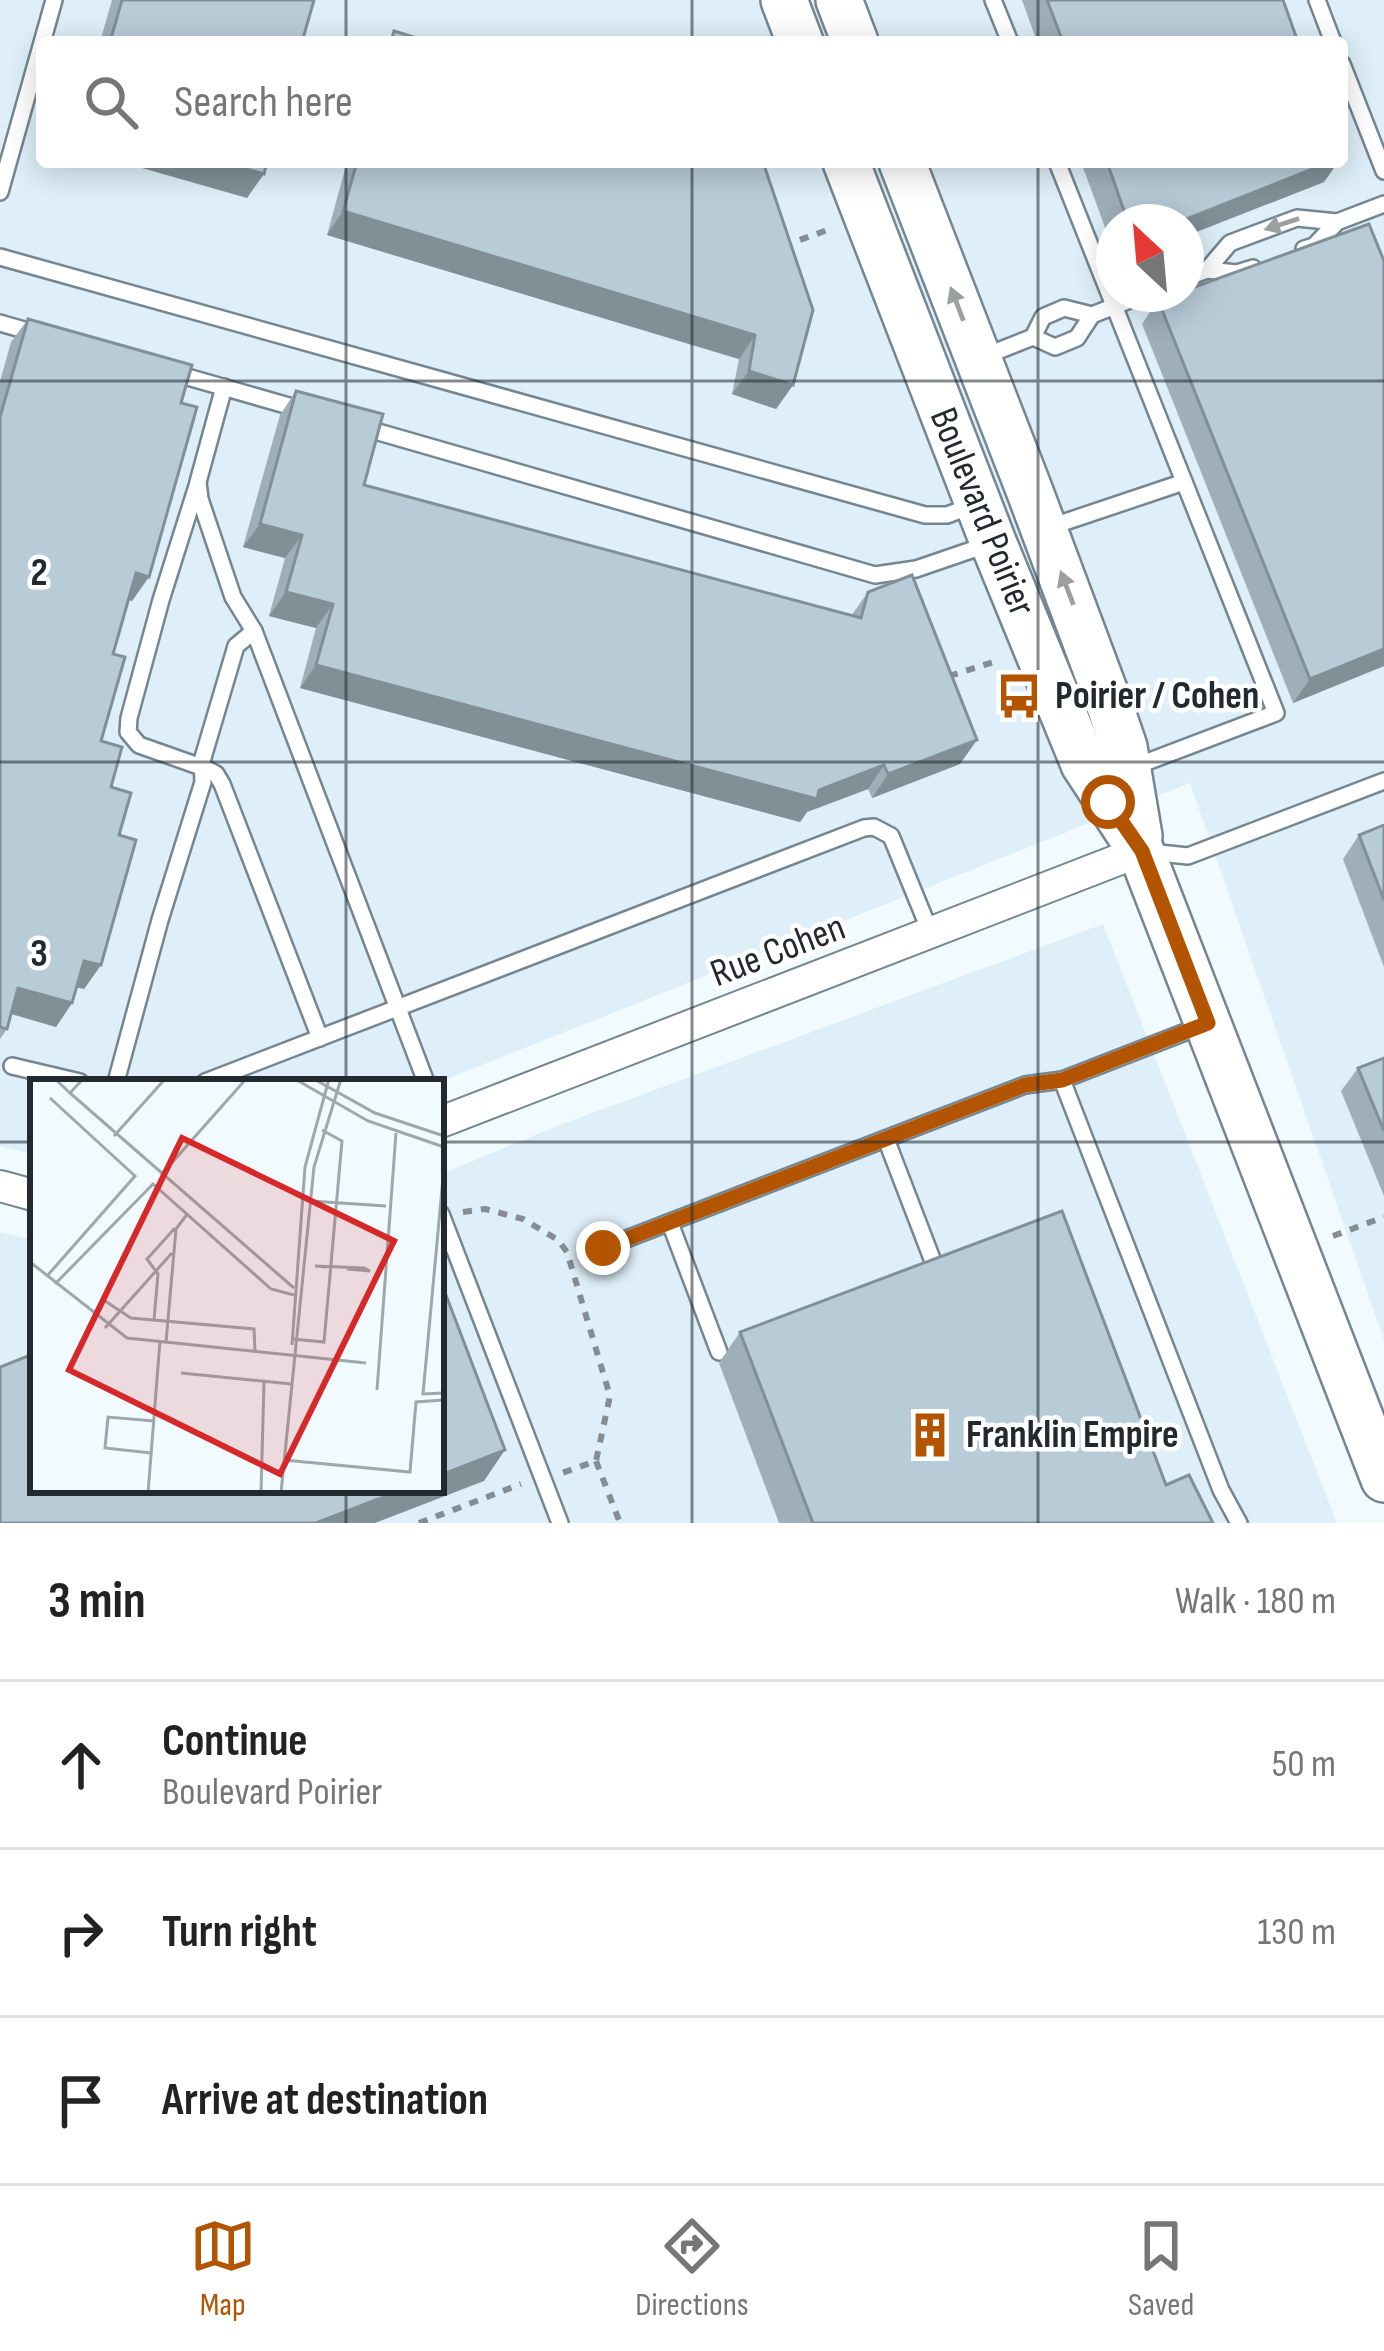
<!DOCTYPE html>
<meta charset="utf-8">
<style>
:root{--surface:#fff;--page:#f6f6f6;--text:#222;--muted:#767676;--line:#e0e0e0;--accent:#b25400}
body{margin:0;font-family:"Sofia Sans Condensed",sans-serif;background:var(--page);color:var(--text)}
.compass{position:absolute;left:1096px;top:204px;width:108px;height:108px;border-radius:50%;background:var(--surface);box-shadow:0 6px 30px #0003;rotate:334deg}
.stop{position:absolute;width:36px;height:36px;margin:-27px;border:9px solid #b25400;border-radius:50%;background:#fff}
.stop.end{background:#b25400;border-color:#fff;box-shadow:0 3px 12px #0008}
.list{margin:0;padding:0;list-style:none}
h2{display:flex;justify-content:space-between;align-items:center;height:156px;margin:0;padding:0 48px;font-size:51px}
h2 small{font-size:39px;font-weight:400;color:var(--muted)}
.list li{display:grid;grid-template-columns:78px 1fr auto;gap:36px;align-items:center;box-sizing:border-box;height:168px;padding:0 48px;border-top:3px solid var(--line)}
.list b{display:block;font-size:45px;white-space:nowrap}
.list p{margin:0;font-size:39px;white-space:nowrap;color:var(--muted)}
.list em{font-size:39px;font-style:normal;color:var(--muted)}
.icon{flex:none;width:66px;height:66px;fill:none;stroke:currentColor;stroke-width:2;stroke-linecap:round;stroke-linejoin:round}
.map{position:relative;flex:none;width:1384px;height:1523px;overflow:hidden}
.search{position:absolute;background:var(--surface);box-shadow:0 6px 30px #0003;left:36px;right:36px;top:36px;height:132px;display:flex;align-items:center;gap:30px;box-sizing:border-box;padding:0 42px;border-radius:12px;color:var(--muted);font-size:45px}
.sheet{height:660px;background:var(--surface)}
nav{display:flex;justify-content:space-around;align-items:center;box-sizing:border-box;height:168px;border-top:3px solid var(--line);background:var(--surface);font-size:33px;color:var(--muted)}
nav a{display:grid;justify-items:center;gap:6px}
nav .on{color:var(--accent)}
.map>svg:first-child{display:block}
.built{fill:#deeff9;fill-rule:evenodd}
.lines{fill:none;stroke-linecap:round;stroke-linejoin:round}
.lane-casing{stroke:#738691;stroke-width:20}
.street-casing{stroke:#738691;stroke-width:34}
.secondary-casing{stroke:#738691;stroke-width:50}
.path{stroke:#858d92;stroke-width:6;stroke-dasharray:9 9;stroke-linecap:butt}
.lane{stroke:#fff;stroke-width:15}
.street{stroke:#fff;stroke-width:30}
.secondary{stroke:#fff;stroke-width:45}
.wall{fill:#9eafba}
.shaded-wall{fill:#818f97}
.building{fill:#b8ccd8;stroke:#818f97;stroke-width:3}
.oneway{fill:#9c9fa1}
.route{stroke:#b25400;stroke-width:15}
.grid{fill:none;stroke:#222a2f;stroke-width:3;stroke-opacity:0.55}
.labels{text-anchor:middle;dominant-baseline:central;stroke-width:9;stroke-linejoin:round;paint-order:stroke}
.street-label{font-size:39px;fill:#222a2f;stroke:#fff}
.poi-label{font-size:39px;font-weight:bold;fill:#222a2f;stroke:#fff;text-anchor:start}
.inset-road{fill:none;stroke:#9ea7ac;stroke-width:3}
.view{fill:#d62828;fill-opacity:0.15;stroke:#d62828;stroke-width:6}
.inset-edge{fill:none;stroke:#222a2f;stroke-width:6}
.grid-label{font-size:39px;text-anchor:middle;font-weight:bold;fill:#222a2f;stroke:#fff;stroke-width:9;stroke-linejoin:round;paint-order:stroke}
</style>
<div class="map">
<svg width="1384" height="1523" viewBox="0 0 1384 1523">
<rect width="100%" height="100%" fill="#f1faff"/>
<g class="built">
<path d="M0 0H1384V1340L1190 783 439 1082H33V1155L0 1146ZM42 42H1342V162H42ZM1114 222H1186V294H1114Z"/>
<polygon points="1103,924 1337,1523 0,1523 0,1232 33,1240 33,1490 441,1490 441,1174 557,1126"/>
</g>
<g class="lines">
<g class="lane-casing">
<g id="lane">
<polyline points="993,0 1010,42"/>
<polyline points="1317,0 1333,42"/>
<polyline points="1342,64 1384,171"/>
<polyline points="1057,162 1276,713 1131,768"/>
<polyline points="0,192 54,0"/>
<polyline points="1337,222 1384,204"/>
<polyline points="0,257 925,515 947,515 974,505"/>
<polyline points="1207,270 1237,273 1253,268"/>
<polyline points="1186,278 1207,270 1230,243 1297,218 1337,222 1314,246 1304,249"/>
<polyline points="1092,315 1077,338 1055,347 1033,337 1043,317 1064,308 1092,315 1145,294"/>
<polyline points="0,323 38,334"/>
<polyline points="980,358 1033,337"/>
<polyline points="170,372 303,410"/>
<polyline points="224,387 198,482 200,499 233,597 254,631 426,1082"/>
<polyline points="361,427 875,575 916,569 989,544"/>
<polyline points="197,486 161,600 129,718 128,732 139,745 207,769 216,774 222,784 320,1038"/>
<polyline points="1050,527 1184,482"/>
<polyline points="1150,852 1188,856 1384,781"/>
<polyline points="12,1066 80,1082"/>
<polyline points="1062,1080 1221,1490 1239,1523"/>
<polyline points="116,1082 160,920 203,782 202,761 236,646 254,631"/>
<polyline points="205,1082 864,828 874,827 891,836 931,934"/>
<polyline points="886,1139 939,1277"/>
<polyline points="441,1214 560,1523"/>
<polyline points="670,1223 719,1352"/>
<polyline points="603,1248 1025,1085 1062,1080 1206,1024"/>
</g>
</g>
<g class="street-casing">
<g id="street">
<polyline points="441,1122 1141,851"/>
<polyline points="0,1186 33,1195"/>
</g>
</g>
<g class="secondary-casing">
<g id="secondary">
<polyline points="784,0 800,42"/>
<polyline points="839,0 855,42"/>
<polyline points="846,162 993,542 1084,764 1141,851 1384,1479"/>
<polyline points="902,162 1030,492 1111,709 1124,747 1139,836"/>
</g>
</g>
<g class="path">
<polyline points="783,246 833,228"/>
<polyline points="949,676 1000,660"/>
<polyline points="463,1212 485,1209 523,1219 558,1240 567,1252 610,1396 596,1461 562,1473"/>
<polyline points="1333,1236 1384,1217"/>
<polyline points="596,1461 620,1523"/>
<polyline points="419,1523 521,1484"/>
</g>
<use href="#lane" class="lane"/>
<use href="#street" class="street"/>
<use href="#secondary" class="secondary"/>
</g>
<g class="wall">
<polygon points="112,0 314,0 302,42 100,42"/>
<polygon points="1022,0 1283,0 1298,42 1037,42"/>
<polygon points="347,162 763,162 793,385 776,409 732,394 739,359 327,235"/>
<polygon points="1081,162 1338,162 1324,182 1186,236 1186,222 1114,222 1114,252"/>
<polygon points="1158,300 1384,666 1293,703 1142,324"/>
<polygon points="28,319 181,403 132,601 129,600 113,654 101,741 119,835 101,965 84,989 77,987 72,1003 56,1027 11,1014 7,1029 0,1039 0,381 11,342"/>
<polygon points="296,391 364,485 851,616 868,592 960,764 872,798 868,789 807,812 800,822 300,688 316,628 269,616 285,558 243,547 280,415"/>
<polygon points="1384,825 1384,967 1343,859 1359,835"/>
<polygon points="1384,1058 1384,1196 1341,1091 1358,1068"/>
<polygon points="740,1332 1166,1485 1213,1523 779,1523 719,1363"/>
</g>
<g class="shaded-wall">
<polygon points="121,162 222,162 264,174 247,198"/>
<polygon points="1330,162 1338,162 1324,182 1186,236 1186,222 1179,222"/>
<polygon points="343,211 755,335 739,359 327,235"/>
<polygon points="749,371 793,385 776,409 732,394"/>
<polygon points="260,524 302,535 285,558 243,547"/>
<polygon points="136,573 149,577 132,601 120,597"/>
<polygon points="286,592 333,604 316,628 269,616"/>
<polygon points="1384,649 1384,666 1293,703 1310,679"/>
<polygon points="316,665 819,790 884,765 868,789 807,812 800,822 300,688"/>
<polygon points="977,740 960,764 872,798 888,774"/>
<polygon points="84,961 101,965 84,989 68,985"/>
<polygon points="18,988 72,1003 56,1027 2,1011"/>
<polygon points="505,1450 484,1481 375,1523 316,1523 402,1490 441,1490 441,1475"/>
</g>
<g class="building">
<polygon points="122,0 314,0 302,42 110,42"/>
<polygon points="1047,0 1283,0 1298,42 1063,42"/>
<polygon points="394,31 430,42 391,42"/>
<polygon points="222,162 267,162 264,174"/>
<polygon points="357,162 763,162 813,310 793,385 749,371 755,335 343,211"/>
<polygon points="1107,162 1330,162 1179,222 1128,222"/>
<polygon points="1369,224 1384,261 1384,649 1310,679 1158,300 1176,294 1186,294 1186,290"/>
<polygon points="28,319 192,365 181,403 197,407 149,577 136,573 113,654 125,657 101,741 122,747 111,787 131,793 119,835 136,840 101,965 84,961 72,1003 18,988 7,1029 0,1027 0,417"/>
<polygon points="296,391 383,414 364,485 861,618 868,592 912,575 977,740 888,774 884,765 819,790 817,799 316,665 333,604 286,592 302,535 260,524"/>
<polygon points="1384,825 1384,900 1359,835"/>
<polygon points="1384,1058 1384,1131 1358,1068"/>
<polygon points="1062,1211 1166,1485 1189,1475 1213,1523 813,1523 740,1332"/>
<polygon points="441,1282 505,1450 441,1475"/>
<polygon points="33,1354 33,1490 402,1490 316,1523 0,1523 0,1367"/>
</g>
<defs><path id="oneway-solid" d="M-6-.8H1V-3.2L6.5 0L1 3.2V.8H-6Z" transform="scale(3)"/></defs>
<g class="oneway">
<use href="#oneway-solid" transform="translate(1282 224) rotate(162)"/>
<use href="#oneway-solid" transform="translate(957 304) rotate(-111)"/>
<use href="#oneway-solid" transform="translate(1067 588) rotate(-111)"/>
</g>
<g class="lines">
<polyline class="route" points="603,1248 1025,1085 1062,1080 1208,1023 1142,851 1108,802"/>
</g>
<path class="grid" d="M346 0V42M692 0V42M1038 0V42M346 162V1082M692 162V1523M1038 162V1523M0 381H1384M0 762H1384M0 1142H33M441 1142H1384M346 1490V1523"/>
<defs>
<g id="bus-bare" transform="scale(3.6)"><path d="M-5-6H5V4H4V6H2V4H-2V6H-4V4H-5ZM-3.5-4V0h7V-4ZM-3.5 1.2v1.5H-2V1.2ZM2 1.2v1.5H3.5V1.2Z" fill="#b25400" stroke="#fff" stroke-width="2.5" paint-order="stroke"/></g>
<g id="building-bare" transform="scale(3.6)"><path d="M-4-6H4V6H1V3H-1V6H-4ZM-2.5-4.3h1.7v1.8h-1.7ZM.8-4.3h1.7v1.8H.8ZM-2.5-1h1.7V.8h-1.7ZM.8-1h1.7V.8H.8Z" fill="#b25400" stroke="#fff" stroke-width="2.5" paint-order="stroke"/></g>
</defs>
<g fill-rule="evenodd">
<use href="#bus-bare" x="1019" y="696"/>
<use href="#building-bare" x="930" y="1435"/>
</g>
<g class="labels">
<g class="street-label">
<text transform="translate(982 512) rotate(68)">Boulevard Poirier</text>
<text transform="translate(778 951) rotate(-21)">Rue Cohen</text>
</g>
<g class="poi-label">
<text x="1055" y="696">Poirier / Cohen</text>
<text x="966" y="1435">Franklin Empire</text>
</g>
</g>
<g transform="translate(30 1079)">
<rect width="414" height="414" fill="#f1faff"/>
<path class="inset-road" d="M25 0 40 14 53 0M265 0 338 42 414 68M284 0 345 34 414 57M40 14 264 209M84 57 135 0M414 88 393 315 414 314M131 96 216 0M281 122 356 127M0 183 97 259 336 284M296 188 285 187 334 189 340 192 317 190M17 197 105 97 20 19M25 205 123 105 241 210 264 216M75 222 101 239 224 250 225 271M124 241 128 195 117 180 145 149M75 249 142 174M263 260 294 263 312 62 292 51M136 263 146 150 158 134M262 266 275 88 299 0M151 294 261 305M347 311 366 54M121 374 75 369 78 338 124 342M254 381 380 393 386 323 414 321M118 414 130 262M231 414 234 303M251 414 284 88 311 0"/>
<path class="view" d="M152 59 364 162 250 395 39 291Z"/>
<rect width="414" height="414" class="inset-edge"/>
</g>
<g class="grid-label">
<text x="39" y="585">2</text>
<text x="39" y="966">3</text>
</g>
</svg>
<svg class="compass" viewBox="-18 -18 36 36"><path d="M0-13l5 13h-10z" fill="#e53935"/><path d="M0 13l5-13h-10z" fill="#767676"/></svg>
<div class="stop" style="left:1108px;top:802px"></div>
<div class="stop end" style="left:603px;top:1248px"></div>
<div class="search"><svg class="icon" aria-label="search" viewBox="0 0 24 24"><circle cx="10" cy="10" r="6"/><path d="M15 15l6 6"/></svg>Search here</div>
</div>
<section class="sheet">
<h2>3 min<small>Walk · 180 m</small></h2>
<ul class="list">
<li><svg class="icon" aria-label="ahead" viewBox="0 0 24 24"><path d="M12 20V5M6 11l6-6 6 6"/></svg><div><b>Continue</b><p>Boulevard Poirier</p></div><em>50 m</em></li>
<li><svg class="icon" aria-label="right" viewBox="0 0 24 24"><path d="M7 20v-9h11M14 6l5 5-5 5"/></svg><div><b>Turn right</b></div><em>130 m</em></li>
<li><svg class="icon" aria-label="arrive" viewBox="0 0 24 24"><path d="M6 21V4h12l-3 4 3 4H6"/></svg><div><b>Arrive at destination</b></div></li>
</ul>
</section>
<nav>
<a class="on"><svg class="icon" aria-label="map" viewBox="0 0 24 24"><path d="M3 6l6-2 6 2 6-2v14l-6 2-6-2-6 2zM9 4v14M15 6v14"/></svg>Map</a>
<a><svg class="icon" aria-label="directions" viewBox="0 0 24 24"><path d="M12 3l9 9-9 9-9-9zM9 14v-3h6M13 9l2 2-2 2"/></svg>Directions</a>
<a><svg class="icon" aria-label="saved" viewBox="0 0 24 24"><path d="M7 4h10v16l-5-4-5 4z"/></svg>Saved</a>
</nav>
